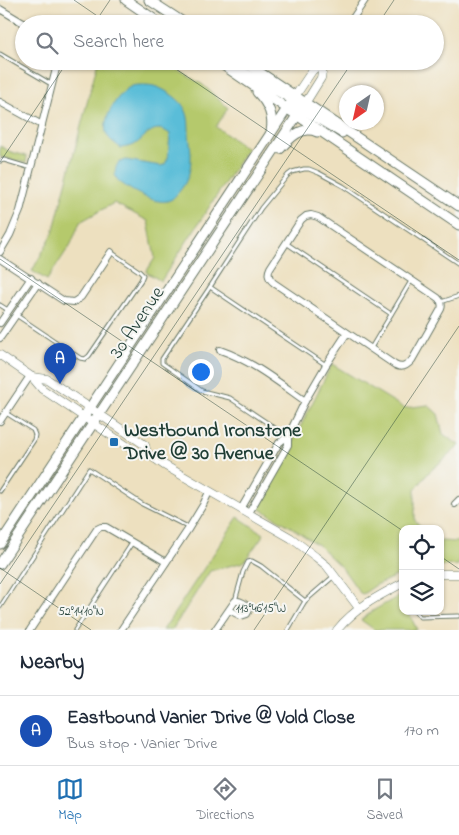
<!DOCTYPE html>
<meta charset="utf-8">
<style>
:root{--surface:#fff;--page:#f2f2f3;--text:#1f2937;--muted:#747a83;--line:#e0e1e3;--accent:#1f6fb2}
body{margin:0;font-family:"Indie Flower",sans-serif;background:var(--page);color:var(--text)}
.controls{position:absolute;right:15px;bottom:15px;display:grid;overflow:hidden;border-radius:10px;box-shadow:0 1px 4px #0004}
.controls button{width:45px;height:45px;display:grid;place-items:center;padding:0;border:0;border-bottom:1px solid var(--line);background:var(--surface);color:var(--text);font:25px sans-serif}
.compass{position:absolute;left:339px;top:85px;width:45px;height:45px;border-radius:50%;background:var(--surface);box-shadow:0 1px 4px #0004;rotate:214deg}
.you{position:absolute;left:200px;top:371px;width:18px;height:18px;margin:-12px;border:4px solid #fff;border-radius:50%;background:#1a73e8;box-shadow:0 0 0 8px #1a73e833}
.badge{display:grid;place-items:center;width:32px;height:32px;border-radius:50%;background:var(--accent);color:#fff;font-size:16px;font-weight:700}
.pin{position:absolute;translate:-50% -41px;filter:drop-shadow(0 1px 2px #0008)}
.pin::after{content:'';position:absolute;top:26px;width:18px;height:15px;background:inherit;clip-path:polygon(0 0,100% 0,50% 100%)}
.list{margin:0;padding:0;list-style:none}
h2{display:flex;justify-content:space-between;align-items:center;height:65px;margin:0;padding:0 20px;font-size:21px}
h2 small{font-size:16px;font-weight:400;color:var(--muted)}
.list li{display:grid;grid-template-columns:32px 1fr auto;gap:15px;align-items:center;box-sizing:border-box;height:70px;padding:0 20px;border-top:1px solid var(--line)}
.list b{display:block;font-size:19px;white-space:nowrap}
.list p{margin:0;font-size:16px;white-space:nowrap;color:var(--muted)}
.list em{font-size:16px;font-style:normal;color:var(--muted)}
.icon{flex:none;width:28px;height:28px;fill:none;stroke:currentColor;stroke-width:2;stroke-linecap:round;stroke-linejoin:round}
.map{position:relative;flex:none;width:459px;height:630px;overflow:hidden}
.search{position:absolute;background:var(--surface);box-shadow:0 1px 4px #0004;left:15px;right:15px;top:15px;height:55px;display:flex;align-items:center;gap:12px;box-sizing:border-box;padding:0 18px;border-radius:28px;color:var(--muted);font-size:19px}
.sheet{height:135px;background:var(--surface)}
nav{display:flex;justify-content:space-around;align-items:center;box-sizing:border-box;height:70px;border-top:1px solid var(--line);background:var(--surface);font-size:14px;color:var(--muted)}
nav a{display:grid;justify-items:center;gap:2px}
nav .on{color:var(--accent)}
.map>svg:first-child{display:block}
.green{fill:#b5c96c;stroke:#6a8350}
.water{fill:#5abdd8;stroke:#3c7d86}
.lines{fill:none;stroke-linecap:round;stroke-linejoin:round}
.service-casing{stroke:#677665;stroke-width:5}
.minor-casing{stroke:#677665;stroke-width:8}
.tertiary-casing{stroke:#677665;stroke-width:9}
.secondary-casing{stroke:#677665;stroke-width:11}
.service{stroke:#fff;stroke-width:3}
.minor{stroke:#fff;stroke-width:6}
.tertiary{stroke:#fff;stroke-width:8}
.secondary{stroke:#fff;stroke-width:9}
.ticks{fill:none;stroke:#1f3d34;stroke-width:1;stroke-opacity:0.45}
.poi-dot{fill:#1f6fb2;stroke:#f6f6f2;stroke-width:2}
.labels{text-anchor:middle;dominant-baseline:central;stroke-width:4;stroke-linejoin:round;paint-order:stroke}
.street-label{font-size:20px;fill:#1f3d34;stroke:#f6f6f2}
.poi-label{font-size:20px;font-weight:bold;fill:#1f3d34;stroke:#f6f6f2;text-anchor:start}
.ticks-label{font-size:12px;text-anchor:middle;fill:#1f3d34;stroke:#f6f6f2;stroke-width:4;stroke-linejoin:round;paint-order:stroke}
</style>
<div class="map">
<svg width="459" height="630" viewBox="0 0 459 630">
<rect width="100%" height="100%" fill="#f6f6f2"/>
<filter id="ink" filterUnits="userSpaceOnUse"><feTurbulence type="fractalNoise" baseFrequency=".02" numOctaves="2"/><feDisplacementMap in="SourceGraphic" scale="10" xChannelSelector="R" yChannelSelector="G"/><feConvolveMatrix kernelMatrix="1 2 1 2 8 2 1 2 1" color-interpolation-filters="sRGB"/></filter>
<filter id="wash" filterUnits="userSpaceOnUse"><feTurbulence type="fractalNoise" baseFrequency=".0096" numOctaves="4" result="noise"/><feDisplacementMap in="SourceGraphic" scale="20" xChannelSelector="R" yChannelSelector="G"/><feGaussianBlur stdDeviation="1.12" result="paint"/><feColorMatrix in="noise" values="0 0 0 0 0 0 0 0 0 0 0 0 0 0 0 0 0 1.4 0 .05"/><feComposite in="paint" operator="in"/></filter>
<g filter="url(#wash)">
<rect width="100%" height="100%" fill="#ede0bf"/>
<g class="green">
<polygon points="98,61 162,61 203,85 228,108 216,127 247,149 161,281 146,272 155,258 148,221 114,203 80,222 71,244 47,280 32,271 53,233"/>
<polygon points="0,146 11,152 27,156 26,163 0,157"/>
<polygon points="332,364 404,408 428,405 438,414 443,434 459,445 456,449 429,472 415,490 415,521 424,529 403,529 403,573 376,585 363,594 360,593 343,569 319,546 291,527 257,507 287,453"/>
<polygon points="238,517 264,534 244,562 210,571 172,630 163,630"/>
<polygon points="440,541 459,542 459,565 440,566"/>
<polygon points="401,595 403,599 403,611 408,611 417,630 375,630 361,620 374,610"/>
</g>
<path class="water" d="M142 85C147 85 152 85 157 87 166 90 183 101 186 111 189 117 189 127 189 134 192 157 194 177 176 195 174 197 173 199 170 200 159 206 133 192 124 185 114 179 113 173 118 163L126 160 161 166 165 164 168 158 170 134C153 121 147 137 134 145 130 147 126 147 121 148 116 144 110 141 107 135 100 121 118 93 130 87 133 85 138 85 142 85Z"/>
</g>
<g filter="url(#ink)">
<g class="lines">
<g class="service-casing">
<g id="service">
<polyline points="0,54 51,84"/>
<polyline points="0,161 4,160 31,168"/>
<polyline points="286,243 391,314"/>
<polyline points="210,287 326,365"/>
<polyline points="441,302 459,296"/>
<polyline points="0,305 8,310"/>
<polyline points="16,315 80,358 85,359 89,356 141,280 143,275 139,271 111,252"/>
<polyline points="371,348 411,281"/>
<polyline points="287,436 230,398 202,391 162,363 162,359 210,287 261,208 288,175 292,172 304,169 309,169 319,173 343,186 459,264"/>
<polyline points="0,491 34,440 35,435 33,430 6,413"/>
<polyline points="235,601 243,572 248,562 252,561 261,566 305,601"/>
<polyline points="0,607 89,469 142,504 188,527"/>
<polyline points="415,611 420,617 459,616"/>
<polyline points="75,630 132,543"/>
<polyline points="288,630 305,601 334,576"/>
</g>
</g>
<g class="minor-casing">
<g id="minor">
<polyline points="0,9 25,24"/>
<polyline points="349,24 365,0"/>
<polyline points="0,102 42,125"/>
<path d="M311 215 318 217 438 298C441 301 443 304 441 309L412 360C407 366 402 369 395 365L274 283C269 279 267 274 270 268L301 220 306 216Z"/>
<polyline points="0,252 10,235 20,211 58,61"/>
<polyline points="0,259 64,301 74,302 81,297 111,252"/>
<polyline points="0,323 31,278"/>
<polyline points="0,338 38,283"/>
<path d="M220 350C252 361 278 382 305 401"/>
<polyline points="0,421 30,376"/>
<polyline points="455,504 459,500"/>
<polyline points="241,509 279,443 288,436"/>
<polyline points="249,513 288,445 288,436 305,401 326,365 347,333"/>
<polyline points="30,630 97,529 101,527 106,527 166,562"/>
<polyline points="121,630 189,528 203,505 209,492"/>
<path d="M215 630 235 601C240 600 247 604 249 610L247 614 241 616 229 610"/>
</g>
</g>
<g class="tertiary-casing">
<g id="tertiary">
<polyline points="296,95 312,71 324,61"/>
<polyline points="306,102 321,78 324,61"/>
<polyline points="0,355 32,377 42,389 139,454 147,453"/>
<polyline points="32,377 47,379 145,445 147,453 164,465 291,538 316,557 327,566 359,608"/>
<polyline points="440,574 459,574"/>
<path d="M337 630C355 608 378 596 403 583"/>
</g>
</g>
<g class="secondary-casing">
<g id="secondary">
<polyline points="126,0 161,24"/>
<polyline points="149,0 186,24"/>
<polyline points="217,61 459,225"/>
<polyline points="243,61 459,206"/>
<polyline points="239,70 288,97 298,101"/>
<path d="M257 92C268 103 274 117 271 132"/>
<polyline points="296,108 307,112 342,133"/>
<path d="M280 149C290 138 302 125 317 132"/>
<polyline points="0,544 296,95"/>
<polyline points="0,564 306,102"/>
</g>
</g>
<use href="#service" class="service"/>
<use href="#minor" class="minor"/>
<use href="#tertiary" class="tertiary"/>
<use href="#secondary" class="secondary"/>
</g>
</g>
<path class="ticks" d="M74 0 109 24M94 24 110 0M378 24 394 0M164 61 459 260M0 162 68 61M0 259 403 531M440 556 459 569M0 568 91 630M0 584 353 61M254 630 459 326"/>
<rect class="poi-dot" x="109" y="437" width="10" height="10" rx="2.5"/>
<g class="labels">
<g class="street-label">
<text transform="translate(138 323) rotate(-56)">30 Avenue</text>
</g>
<g class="poi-label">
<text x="124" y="431">Westbound Ironstone<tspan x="124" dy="23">Drive @ 30 Avenue</tspan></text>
</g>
</g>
<g class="ticks-label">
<text x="261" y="612">113°46'15"W</text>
<text x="81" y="615">52°14'10"N</text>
</g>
</svg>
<div class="controls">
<button><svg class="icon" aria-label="locate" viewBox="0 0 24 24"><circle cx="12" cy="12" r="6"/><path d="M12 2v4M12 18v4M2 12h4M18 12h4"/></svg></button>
<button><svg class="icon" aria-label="layers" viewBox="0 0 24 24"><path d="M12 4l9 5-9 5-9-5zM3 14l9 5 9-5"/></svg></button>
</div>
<svg class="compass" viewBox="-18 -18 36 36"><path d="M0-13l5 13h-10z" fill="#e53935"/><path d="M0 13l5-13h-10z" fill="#747a83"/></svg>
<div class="you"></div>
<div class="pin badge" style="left:60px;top:384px;background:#1a4fb4">A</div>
<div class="search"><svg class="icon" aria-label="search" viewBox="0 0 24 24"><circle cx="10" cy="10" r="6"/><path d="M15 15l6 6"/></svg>Search here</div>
</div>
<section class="sheet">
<h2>Nearby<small></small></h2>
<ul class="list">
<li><span class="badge" style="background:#1a4fb4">A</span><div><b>Eastbound Vanier Drive @ Vold Close</b><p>Bus stop · Vanier Drive</p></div><em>170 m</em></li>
</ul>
</section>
<nav>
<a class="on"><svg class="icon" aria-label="map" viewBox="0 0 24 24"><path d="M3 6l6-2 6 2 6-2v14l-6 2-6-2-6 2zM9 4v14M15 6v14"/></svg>Map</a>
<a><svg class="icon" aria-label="directions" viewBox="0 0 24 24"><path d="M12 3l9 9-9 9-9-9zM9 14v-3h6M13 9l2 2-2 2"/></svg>Directions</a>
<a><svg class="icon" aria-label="saved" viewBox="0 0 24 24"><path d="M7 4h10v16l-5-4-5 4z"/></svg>Saved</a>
</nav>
